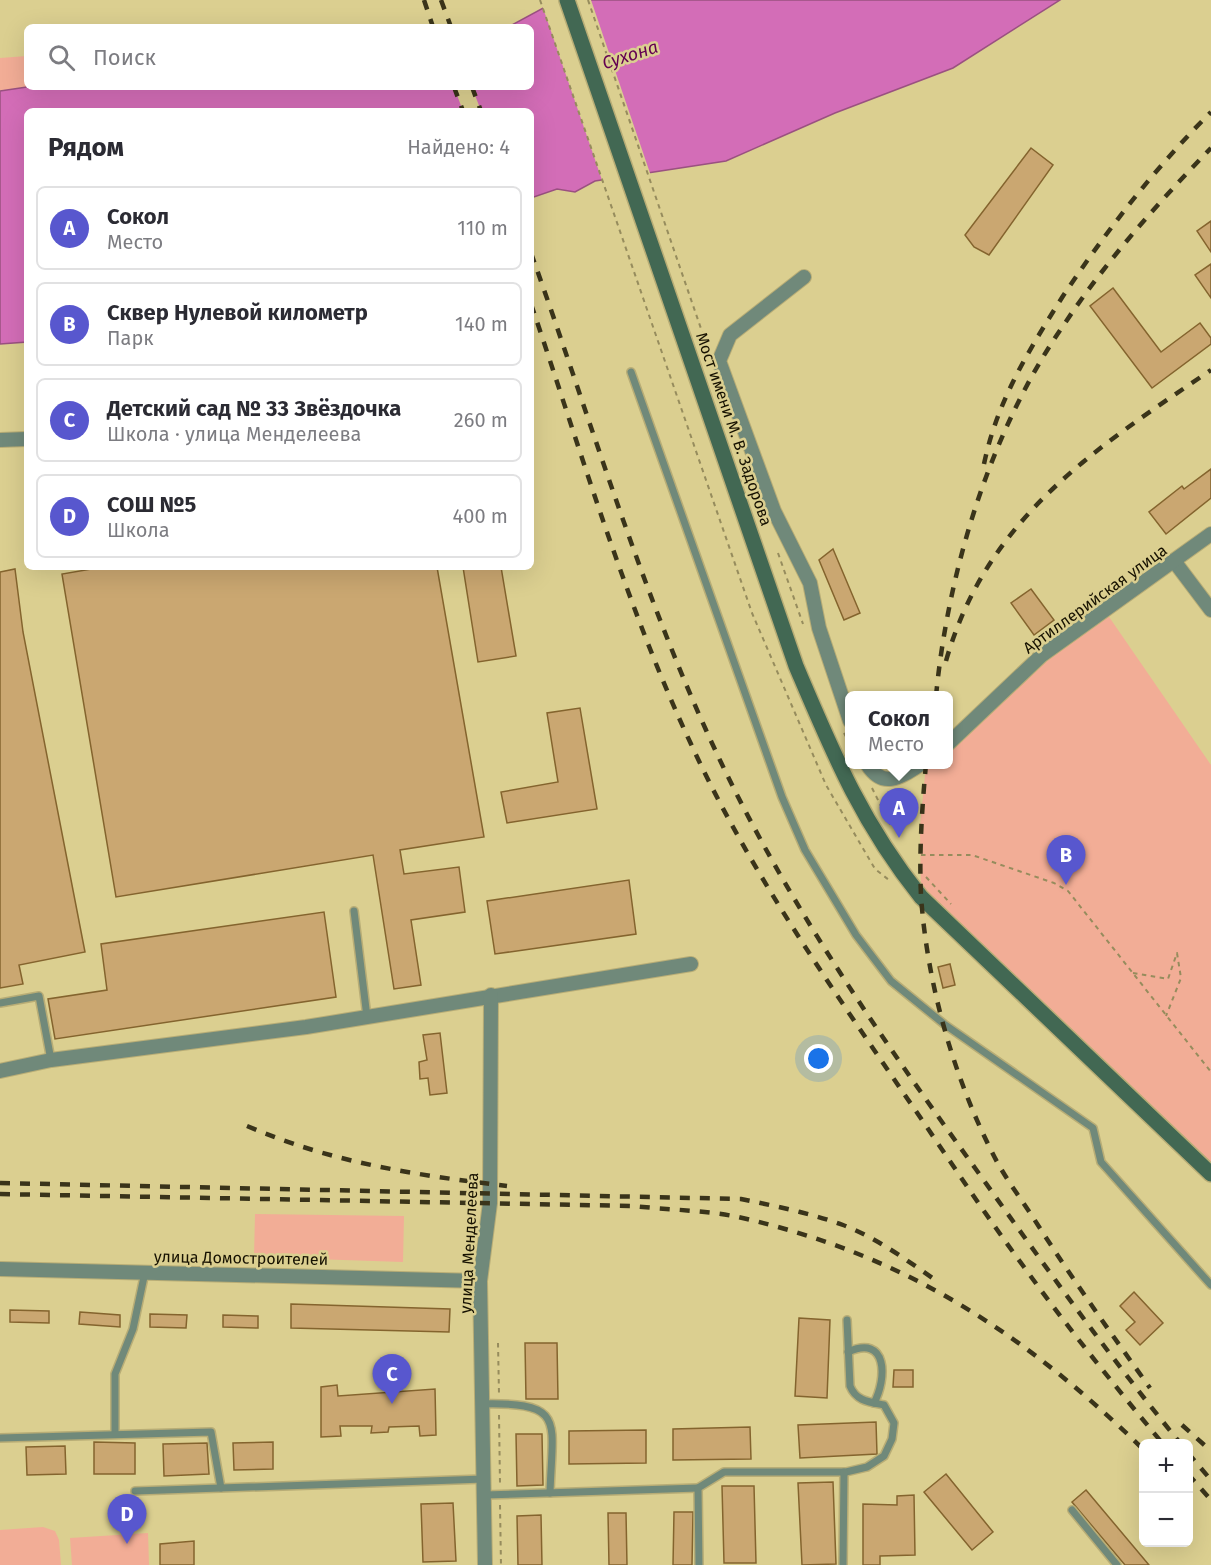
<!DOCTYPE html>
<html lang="ru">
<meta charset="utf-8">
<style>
:root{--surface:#fff;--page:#f7f7f7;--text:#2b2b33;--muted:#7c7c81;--line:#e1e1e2;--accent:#5857ce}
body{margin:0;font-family:"Fira Sans",sans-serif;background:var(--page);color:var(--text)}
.controls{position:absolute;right:18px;bottom:18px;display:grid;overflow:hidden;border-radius:9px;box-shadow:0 6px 24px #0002}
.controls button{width:54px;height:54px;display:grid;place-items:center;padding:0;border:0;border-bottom:2px solid var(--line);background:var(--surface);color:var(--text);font:30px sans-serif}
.you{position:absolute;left:819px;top:1059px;width:21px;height:21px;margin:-15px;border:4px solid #fff;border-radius:50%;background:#1a73e8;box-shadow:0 0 0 9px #1a73e833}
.badge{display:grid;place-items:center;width:39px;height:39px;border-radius:50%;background:var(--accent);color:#fff;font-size:20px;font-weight:700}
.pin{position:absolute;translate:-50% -50px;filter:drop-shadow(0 2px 3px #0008)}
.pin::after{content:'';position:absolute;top:32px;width:21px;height:18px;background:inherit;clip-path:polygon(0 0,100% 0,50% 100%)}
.popup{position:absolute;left:845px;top:691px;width:108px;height:78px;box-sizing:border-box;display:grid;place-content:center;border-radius:9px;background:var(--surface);filter:drop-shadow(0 2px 4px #0005);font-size:20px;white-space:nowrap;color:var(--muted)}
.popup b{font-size:22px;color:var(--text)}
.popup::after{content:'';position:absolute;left:50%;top:100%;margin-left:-12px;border:12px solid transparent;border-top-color:var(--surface)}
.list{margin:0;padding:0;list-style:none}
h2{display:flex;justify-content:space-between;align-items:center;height:78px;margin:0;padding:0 24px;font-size:26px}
h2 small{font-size:20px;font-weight:400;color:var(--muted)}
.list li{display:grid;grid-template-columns:39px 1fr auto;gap:18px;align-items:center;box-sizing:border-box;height:84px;margin:0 12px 12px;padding:0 12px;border:2px solid var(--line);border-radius:9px}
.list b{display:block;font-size:22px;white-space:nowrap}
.list p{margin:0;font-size:20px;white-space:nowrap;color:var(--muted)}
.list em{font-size:20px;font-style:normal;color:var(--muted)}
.icon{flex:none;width:33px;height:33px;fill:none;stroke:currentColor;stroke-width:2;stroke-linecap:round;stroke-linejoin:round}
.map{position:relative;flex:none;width:1211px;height:1565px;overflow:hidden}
.search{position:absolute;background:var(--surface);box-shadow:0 6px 24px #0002;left:24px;top:24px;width:510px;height:66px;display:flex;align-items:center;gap:15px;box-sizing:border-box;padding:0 21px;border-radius:9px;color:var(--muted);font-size:22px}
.panel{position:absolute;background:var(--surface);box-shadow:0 6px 24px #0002;left:24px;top:108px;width:510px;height:462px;border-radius:9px}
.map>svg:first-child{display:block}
.green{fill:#f2ad96}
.water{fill:#d36db7;stroke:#9a5180;stroke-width:1.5}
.pier{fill:#dbcf90}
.building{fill:#caa771;stroke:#84642e;stroke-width:1.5}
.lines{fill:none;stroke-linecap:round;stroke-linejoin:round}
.lane-casing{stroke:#b8ad76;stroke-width:10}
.street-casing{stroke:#b8ad76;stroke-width:16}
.secondary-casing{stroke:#b8ad76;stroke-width:18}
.path{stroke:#968c5d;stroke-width:2;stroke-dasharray:4.5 4.5;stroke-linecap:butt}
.lane{stroke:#70897a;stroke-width:7}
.street{stroke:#70897a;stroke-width:14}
.secondary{stroke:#426853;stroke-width:15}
.rail{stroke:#3a341a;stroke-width:4.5;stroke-dasharray:10 10;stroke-linecap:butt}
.labels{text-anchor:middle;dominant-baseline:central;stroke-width:5;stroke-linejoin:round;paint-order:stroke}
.street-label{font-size:16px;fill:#161100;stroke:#dbcf90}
.water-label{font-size:18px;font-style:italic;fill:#630051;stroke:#dbcf90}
</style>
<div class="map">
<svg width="1211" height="1565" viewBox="0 0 1211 1565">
<rect width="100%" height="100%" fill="#dbcf90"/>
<g class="green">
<polygon points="27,56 27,87 0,91 0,58"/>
<polygon points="1105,611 1211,765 1211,1174 921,897 920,826 926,765 948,764 949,744 1042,655"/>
<polygon points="255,1214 404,1216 403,1262 254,1257"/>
<polygon points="43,1527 55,1531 59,1540 61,1565 0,1565 0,1530"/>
<polygon points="148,1533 149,1565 72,1565 70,1538"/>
</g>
<polygon class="water" points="558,0 1060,0 953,68 835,113 726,161 595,181 575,192 557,189 531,198 531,111 27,111 27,342 0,344 0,91 27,87 531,87 531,27 508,27"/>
<g class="pier">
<polygon points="552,0 591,0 651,176 603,183 542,5"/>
<polygon points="454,87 472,87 481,111 463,111"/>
</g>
<g class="building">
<polygon points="1031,148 1053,165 989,255 974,247 965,235"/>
<polygon points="1211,221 1211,252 1197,231"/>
<polygon points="1211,264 1211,298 1195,275"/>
<polygon points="1113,288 1161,352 1200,323 1211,338 1211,344 1152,388 1090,306"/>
<polygon points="1211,469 1211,498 1166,534 1149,512 1182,486 1184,489"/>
<polygon points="833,549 860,613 844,620 819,560"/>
<polygon points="103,567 437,567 484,837 400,850 404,874 459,867 465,912 411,920 421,985 394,989 373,855 116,897 62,574"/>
<polygon points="463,567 501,567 516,656 478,662"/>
<polygon points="15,569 23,632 85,952 19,965 23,984 0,988 0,572"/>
<polygon points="1031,589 1054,620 1034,635 1011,603"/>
<polygon points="580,708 597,809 507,823 501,792 558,782 547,713"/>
<polygon points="629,880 636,934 495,954 487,901"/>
<polygon points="324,912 336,997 55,1039 48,999 107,990 101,944"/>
<polygon points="950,964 955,985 943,988 938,967"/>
<polygon points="440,1033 447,1093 430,1095 428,1078 420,1079 419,1062 427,1060 423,1035"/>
<polygon points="1134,1292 1163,1323 1140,1345 1126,1330 1135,1322 1120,1306"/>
<polygon points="291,1304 450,1309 449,1332 291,1328"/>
<polygon points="10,1310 49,1311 49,1323 10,1322"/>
<polygon points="80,1312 120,1315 120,1327 79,1324"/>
<polygon points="150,1314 187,1315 186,1328 150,1327"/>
<polygon points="223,1315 258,1316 258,1328 223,1327"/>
<polygon points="799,1318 830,1320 827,1398 795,1396"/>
<polygon points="525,1343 557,1343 558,1399 526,1399"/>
<polygon points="894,1370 913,1370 913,1387 893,1387"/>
<polygon points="337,1385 338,1396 435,1389 436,1435 420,1436 419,1426 389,1427 388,1432 371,1433 372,1426 340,1426 341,1436 321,1437 321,1387"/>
<polygon points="876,1422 877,1454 800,1458 798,1425"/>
<polygon points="750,1427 751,1459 673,1460 673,1429"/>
<polygon points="646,1430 646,1463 569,1464 569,1431"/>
<polygon points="516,1434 542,1434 543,1485 517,1486"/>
<polygon points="94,1442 135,1443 135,1474 94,1474"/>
<polygon points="273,1442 273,1469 234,1470 233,1443"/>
<polygon points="207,1443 209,1474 164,1476 163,1444"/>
<polygon points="65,1446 66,1474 27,1475 26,1447"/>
<polygon points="946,1474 993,1532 972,1550 924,1492"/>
<polygon points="833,1482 836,1564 802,1565 798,1483"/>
<polygon points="722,1486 754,1486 756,1563 724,1563"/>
<polygon points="1086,1490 1149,1565 1125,1565 1072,1502"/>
<polygon points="914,1495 915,1555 880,1556 880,1565 863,1565 863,1504 897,1505 897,1496"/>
<polygon points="453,1503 456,1561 423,1562 421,1504"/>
<polygon points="674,1512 693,1512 692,1565 673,1565"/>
<polygon points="608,1513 626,1513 627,1565 609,1565"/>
<polygon points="541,1515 542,1565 518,1565 517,1516"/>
<polygon points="194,1541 194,1565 160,1565 160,1544"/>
</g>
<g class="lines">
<g class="lane-casing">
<g id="lane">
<polyline points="631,372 782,797 805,850 856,935 891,981 944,1024 1093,1128 1101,1162 1211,1285"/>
<polyline points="354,911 367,1017"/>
<polyline points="0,1003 39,996 51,1060"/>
<path d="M848 1352C888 1334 887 1379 874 1403"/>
<path d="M482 1404C567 1402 552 1421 550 1493"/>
<polyline points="115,1434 115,1374 133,1329 145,1272"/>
<polyline points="0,1438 211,1432 221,1488"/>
<polyline points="135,1491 484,1479"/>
<polyline points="484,1495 698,1488"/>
<polyline points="1072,1510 1117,1565"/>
<path d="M699 1565 698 1488 724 1472H846L867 1467 884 1456 892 1439 894 1423 884 1405C869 1402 856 1401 850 1386L847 1320"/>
<polyline points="843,1565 844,1472"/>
</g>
</g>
<g class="street-casing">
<g id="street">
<polyline points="804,277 730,335 719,361 774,511 810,583 819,628 850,721"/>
<polyline points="0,440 27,439"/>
<polyline points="1174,561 1211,610"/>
<polyline points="948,744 1042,655 1211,534"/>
<path d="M867 764C883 790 901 777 921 764"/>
<polyline points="0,1071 51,1060 306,1027 691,964"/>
<polyline points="0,1269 480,1281"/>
<polyline points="485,1565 480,1281 490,1203 491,995"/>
</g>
</g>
<g class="secondary-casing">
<path id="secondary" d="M567 0 796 666C833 753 861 822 921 897L1211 1174"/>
</g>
<g class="path">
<polyline points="540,0 752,613 826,785 875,869 889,880"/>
<polyline points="588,0 708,349"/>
<polyline points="778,553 803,624"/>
<polyline points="844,733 850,744"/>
<polyline points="872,788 891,826"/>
<polyline points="921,855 972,855 1054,883 1068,891 1211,1072"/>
<polyline points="926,877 951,904"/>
<polyline points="1133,973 1168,979 1177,953 1181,978 1166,1016"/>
<polyline points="498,1343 499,1394"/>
<polyline points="499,1415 500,1484"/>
<polyline points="500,1505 501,1565"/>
</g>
<use href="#lane" class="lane"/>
<use href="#street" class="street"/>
<use href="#secondary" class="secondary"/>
<g class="rail">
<polyline points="424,0 433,27"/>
<polyline points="441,0 451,27"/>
<polyline points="454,87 463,111"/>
<polyline points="472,87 481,111"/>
<path d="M531 253C588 412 636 575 706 730 777 888 874 1028 975 1168 1042 1262 1108 1355 1181 1444"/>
<path d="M531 304C580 448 626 606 691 744 747 866 825 978 900 1088 941 1147 981 1209 1024 1267 1068 1328 1115 1386 1163 1444"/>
<path d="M984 464C997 401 1029 350 1063 296 1107 230 1155 168 1211 112"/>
<path d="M946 661C987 517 1095 449 1211 370"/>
<path d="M936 696C948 570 991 430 1063 326 1106 261 1157 204 1211 148"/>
<path d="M926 764C922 808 919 852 921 896 927 984 954 1079 995 1158 1006 1179 1021 1199 1034 1219 1071 1277 1110 1332 1150 1388"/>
<path d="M247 1126C333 1163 415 1175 507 1186"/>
<path d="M0 1183 741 1199C775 1206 810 1213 843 1225 877 1238 908 1261 938 1282"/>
<path d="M0 1194 634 1206C668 1210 705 1210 738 1217 904 1254 1024 1333 1144 1450"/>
<polyline points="1182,1425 1211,1451"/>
<polyline points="1188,1453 1211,1480"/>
<polyline points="1188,1474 1211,1500"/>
</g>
</g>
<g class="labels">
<g class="street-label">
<text transform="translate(734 429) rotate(71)">Мост имени М. В. Задорова</text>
<text transform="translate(1095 599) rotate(-36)">Артиллерийская улица</text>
<text transform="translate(469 1243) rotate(-87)">улица Менделеева</text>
<text transform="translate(241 1258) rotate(1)">улица Домостроителей</text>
</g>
<g class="water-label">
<text transform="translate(630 55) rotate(-18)">Сухона</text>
</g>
</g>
</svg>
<div class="controls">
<button>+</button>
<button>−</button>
</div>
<div class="you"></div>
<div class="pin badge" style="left:899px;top:838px">A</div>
<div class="popup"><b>Сокол</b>Место</div>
<div class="pin badge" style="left:1066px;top:885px">B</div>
<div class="pin badge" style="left:392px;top:1404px">C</div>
<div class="pin badge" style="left:127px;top:1544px">D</div>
<div class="search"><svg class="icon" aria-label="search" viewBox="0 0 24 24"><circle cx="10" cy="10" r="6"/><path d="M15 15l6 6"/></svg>Поиск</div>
<section class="panel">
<h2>Рядом<small>Найдено: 4</small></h2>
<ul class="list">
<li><span class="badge">A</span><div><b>Сокол</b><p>Место</p></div><em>110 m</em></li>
<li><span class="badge">B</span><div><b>Сквер Нулевой километр</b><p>Парк</p></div><em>140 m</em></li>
<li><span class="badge">C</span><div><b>Детский сад № 33 Звёздочка</b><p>Школа · улица Менделеева</p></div><em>260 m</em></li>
<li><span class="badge">D</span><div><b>СОШ №5</b><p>Школа</p></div><em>400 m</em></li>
</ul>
</section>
</div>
